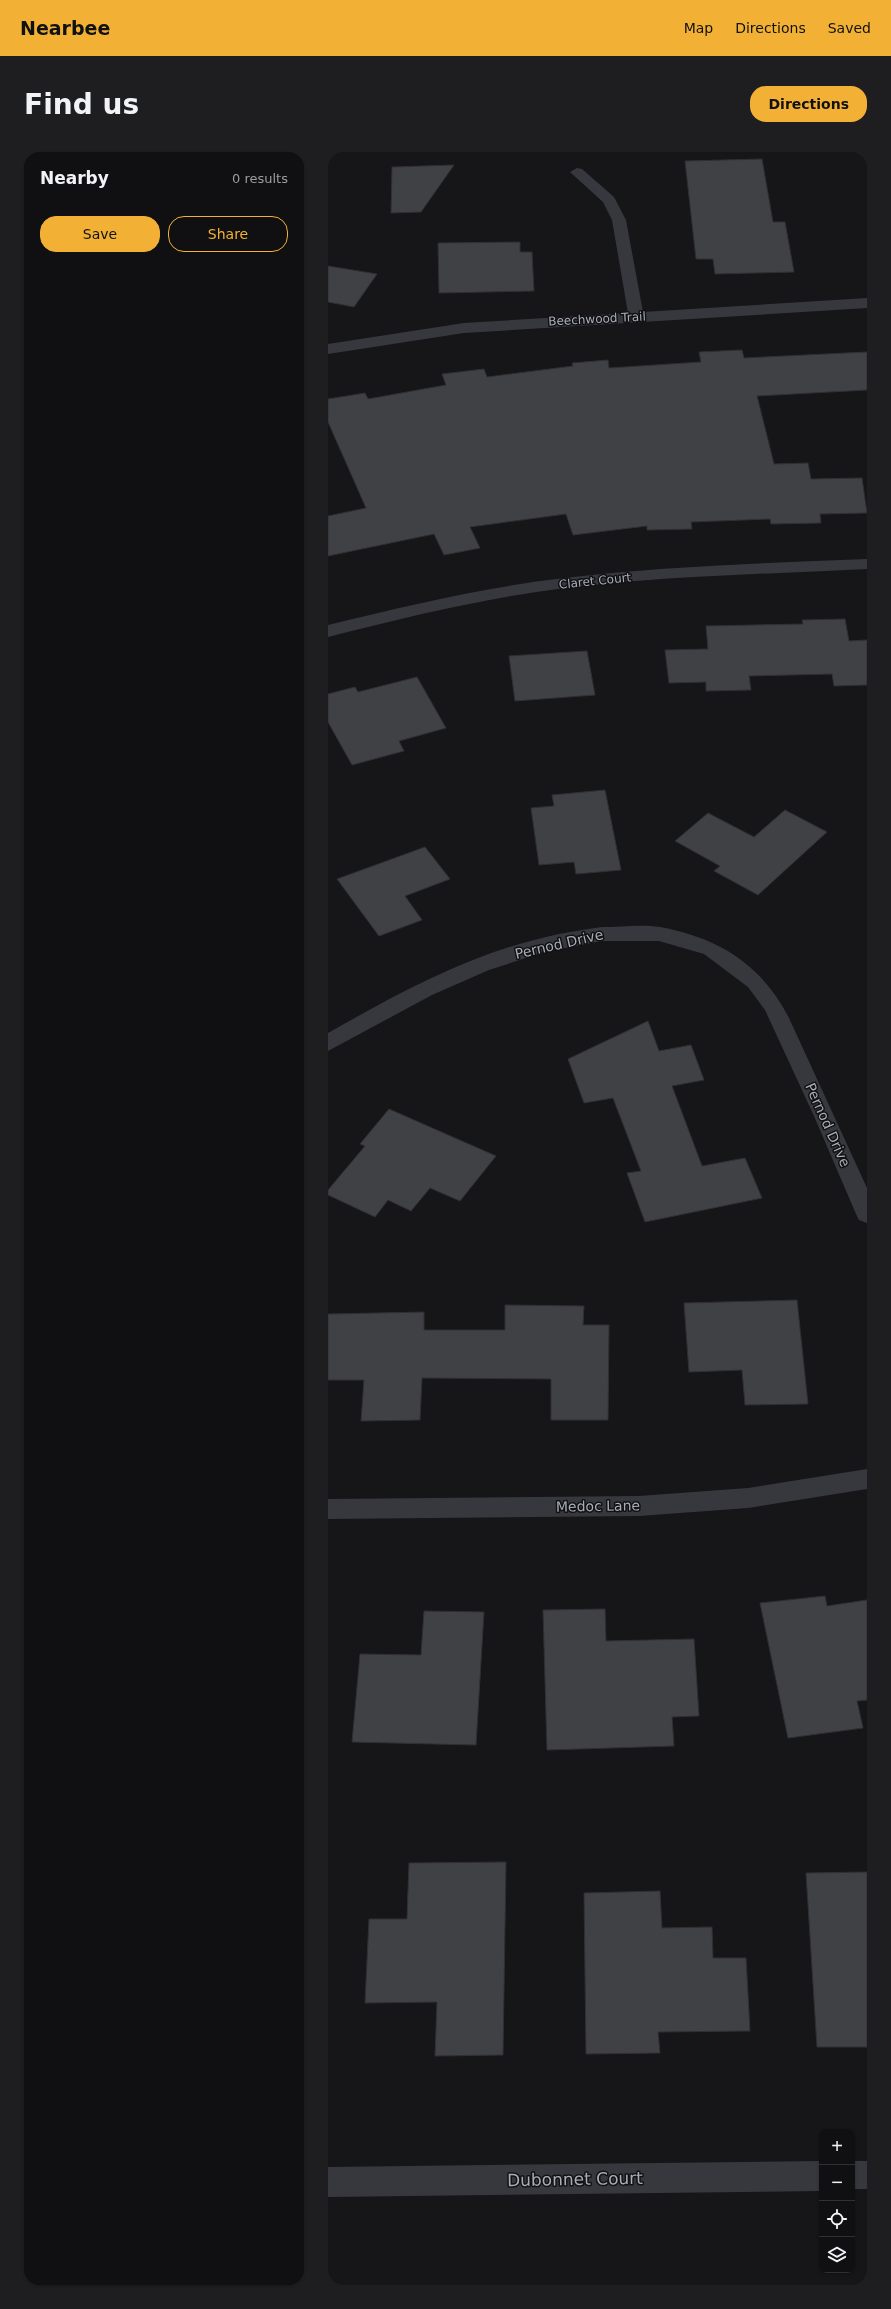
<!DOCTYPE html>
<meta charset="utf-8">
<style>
:root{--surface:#101012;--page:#1e1e20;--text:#f1f3f6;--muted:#9c9d9f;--line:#303032;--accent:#f2b134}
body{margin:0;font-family:"DejaVu Sans",sans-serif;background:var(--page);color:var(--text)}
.controls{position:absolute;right:12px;bottom:12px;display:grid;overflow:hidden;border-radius:8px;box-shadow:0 1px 3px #0004}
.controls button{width:36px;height:36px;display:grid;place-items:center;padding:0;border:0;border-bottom:1px solid var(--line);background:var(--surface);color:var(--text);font:20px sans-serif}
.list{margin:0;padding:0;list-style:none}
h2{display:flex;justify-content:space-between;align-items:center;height:52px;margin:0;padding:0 16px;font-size:17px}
h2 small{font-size:13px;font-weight:400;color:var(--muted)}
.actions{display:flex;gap:8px;padding:12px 16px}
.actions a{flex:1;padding:9px 0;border:1px solid var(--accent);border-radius:16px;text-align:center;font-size:14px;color:var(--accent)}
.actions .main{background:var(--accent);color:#111}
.icon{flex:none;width:22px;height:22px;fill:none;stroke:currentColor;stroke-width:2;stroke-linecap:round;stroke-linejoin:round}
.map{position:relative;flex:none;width:539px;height:2133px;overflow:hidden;border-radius:16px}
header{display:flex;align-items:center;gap:24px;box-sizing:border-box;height:56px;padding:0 20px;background:var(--accent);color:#111}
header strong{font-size:19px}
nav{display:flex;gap:22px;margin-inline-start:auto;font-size:14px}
.intro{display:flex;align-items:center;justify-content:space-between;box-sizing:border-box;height:96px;padding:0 24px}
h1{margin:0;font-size:28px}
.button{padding:10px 18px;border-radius:16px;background:var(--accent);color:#111;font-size:14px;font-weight:700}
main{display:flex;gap:24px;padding:0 24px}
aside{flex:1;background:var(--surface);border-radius:16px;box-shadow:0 1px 3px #0004}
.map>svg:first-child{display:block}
.building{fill:#404145;stroke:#303034}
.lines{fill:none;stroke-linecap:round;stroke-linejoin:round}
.street{fill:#37383d;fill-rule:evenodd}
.labels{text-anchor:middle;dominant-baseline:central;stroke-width:3;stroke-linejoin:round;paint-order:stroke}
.far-street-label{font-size:12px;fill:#a8adb8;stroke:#111113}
.street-label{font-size:14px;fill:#a8adb8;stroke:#111113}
.near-street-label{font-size:17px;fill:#a8adb8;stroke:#111113}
</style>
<header>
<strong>Nearbee</strong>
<nav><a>Map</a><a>Directions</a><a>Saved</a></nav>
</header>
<div class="intro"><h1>Find us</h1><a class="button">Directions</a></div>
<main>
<aside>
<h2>Nearby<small>0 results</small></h2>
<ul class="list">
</ul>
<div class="actions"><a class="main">Save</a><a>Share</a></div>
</aside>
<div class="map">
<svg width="539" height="2133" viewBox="0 0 539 2133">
<rect width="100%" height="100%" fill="#161618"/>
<g class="building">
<polygon points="434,7 445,70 457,70 466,120 387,122 385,107 368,107 357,9"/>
<polygon points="126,13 93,60 63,61 64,15"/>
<polygon points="192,90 192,100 204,100 206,139 111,141 110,91"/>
<polygon points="0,114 49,122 26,155 0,150"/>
<polygon points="414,198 416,206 539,200 539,238 429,244 446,312 480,311 483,327 534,326 539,361 492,362 493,371 443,372 442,367 363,370 364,377 319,378 319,374 245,383 238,362 142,375 152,396 116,403 106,382 0,404 0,364 38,356 0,270 0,247 37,241 40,247 118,233 114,222 156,217 159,225 245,214 244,211 280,208 281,216 373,210 371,200"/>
<polygon points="517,467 521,489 539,488 539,533 506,534 504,522 421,524 423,538 378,539 378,530 341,531 337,498 380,497 378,474 475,472 474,468"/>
<polygon points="259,499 267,543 187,549 181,504"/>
<polygon points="89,525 118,576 71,589 76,599 24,613 0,570 0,542 27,535 30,540"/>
<polygon points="277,638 293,718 248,722 246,710 211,713 203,656 226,654 224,643"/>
<polygon points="457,658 499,680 430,743 386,719 392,714 347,689 380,661 426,685"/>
<polygon points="97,695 122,727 77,744 94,768 51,784 9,727"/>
<polygon points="320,869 331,899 363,893 376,928 344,934 374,1014 417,1006 434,1046 317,1070 299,1021 313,1019 285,946 256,951 240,907"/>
<polygon points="61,957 168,1004 132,1049 102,1036 83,1059 60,1048 47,1065 0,1043 0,1038 37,994 32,992"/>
<polygon points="469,1148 480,1252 417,1253 414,1218 361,1220 356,1151"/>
<polygon points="177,1153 256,1154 255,1173 281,1173 280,1268 223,1268 223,1227 94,1226 92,1268 33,1269 36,1228 0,1228 0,1162 96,1160 96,1178 177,1178"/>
<polygon points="497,1444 499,1454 539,1448 539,1548 529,1549 535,1576 460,1586 432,1451"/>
<polygon points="277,1457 278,1489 366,1487 371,1564 344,1565 346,1594 219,1598 215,1458"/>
<polygon points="96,1459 156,1460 148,1593 24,1590 32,1502 93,1503"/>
<polygon points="178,1710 175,1903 107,1904 109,1850 37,1851 41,1767 79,1767 81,1711"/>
<polygon points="539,1720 539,1895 489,1895 478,1721"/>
<polygon points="332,1739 334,1776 384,1775 385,1806 418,1806 422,1879 330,1880 332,1901 258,1902 256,1741"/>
</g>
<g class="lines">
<g class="street">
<polygon points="249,16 254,17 286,45 298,68 315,160 539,146 539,156 136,181 0,202 0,192 136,171 300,161 284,68 275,50 242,20"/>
<path d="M539 407V417C438 422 337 424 237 436 157 446 78 465 0 485V473C78 454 157 435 237 426 337 414 438 411 539 407Z"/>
<path d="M274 775C292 775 314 772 332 775 391 786 433 812 461 866L539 1036V1071L531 1068 528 1062 486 964 437 858 420 835 376 802 331 789H274L216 800 161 818 104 843 0 899V881C67 843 138 804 214 786 233 781 254 778 274 775Z"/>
<polygon points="539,1317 539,1337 420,1356 311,1364 0,1367 0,1347 311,1344 420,1336"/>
<polygon points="494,2009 494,2039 0,2045 0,2015"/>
<rect x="524" y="2009" width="15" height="28"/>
</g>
</g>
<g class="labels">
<g class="far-street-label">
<text transform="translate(269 167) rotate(-3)">Beechwood Trail</text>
<text transform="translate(267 429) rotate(-6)">Claret Court</text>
</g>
<g class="street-label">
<text transform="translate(231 792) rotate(-13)">Pernod Drive</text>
<text transform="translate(500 973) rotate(66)">Pernod Drive</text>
<text transform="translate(270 1354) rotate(-1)">Medoc Lane</text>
</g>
<g class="near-street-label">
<text transform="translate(247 2027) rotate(-1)">Dubonnet Court</text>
</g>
</g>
</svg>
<div class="controls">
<button>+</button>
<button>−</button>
<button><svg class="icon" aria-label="locate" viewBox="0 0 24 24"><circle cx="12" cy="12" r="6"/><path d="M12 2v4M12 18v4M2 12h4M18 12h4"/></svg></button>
<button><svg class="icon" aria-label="layers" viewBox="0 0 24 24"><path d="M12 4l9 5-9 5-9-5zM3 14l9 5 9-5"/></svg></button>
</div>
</div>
</main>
